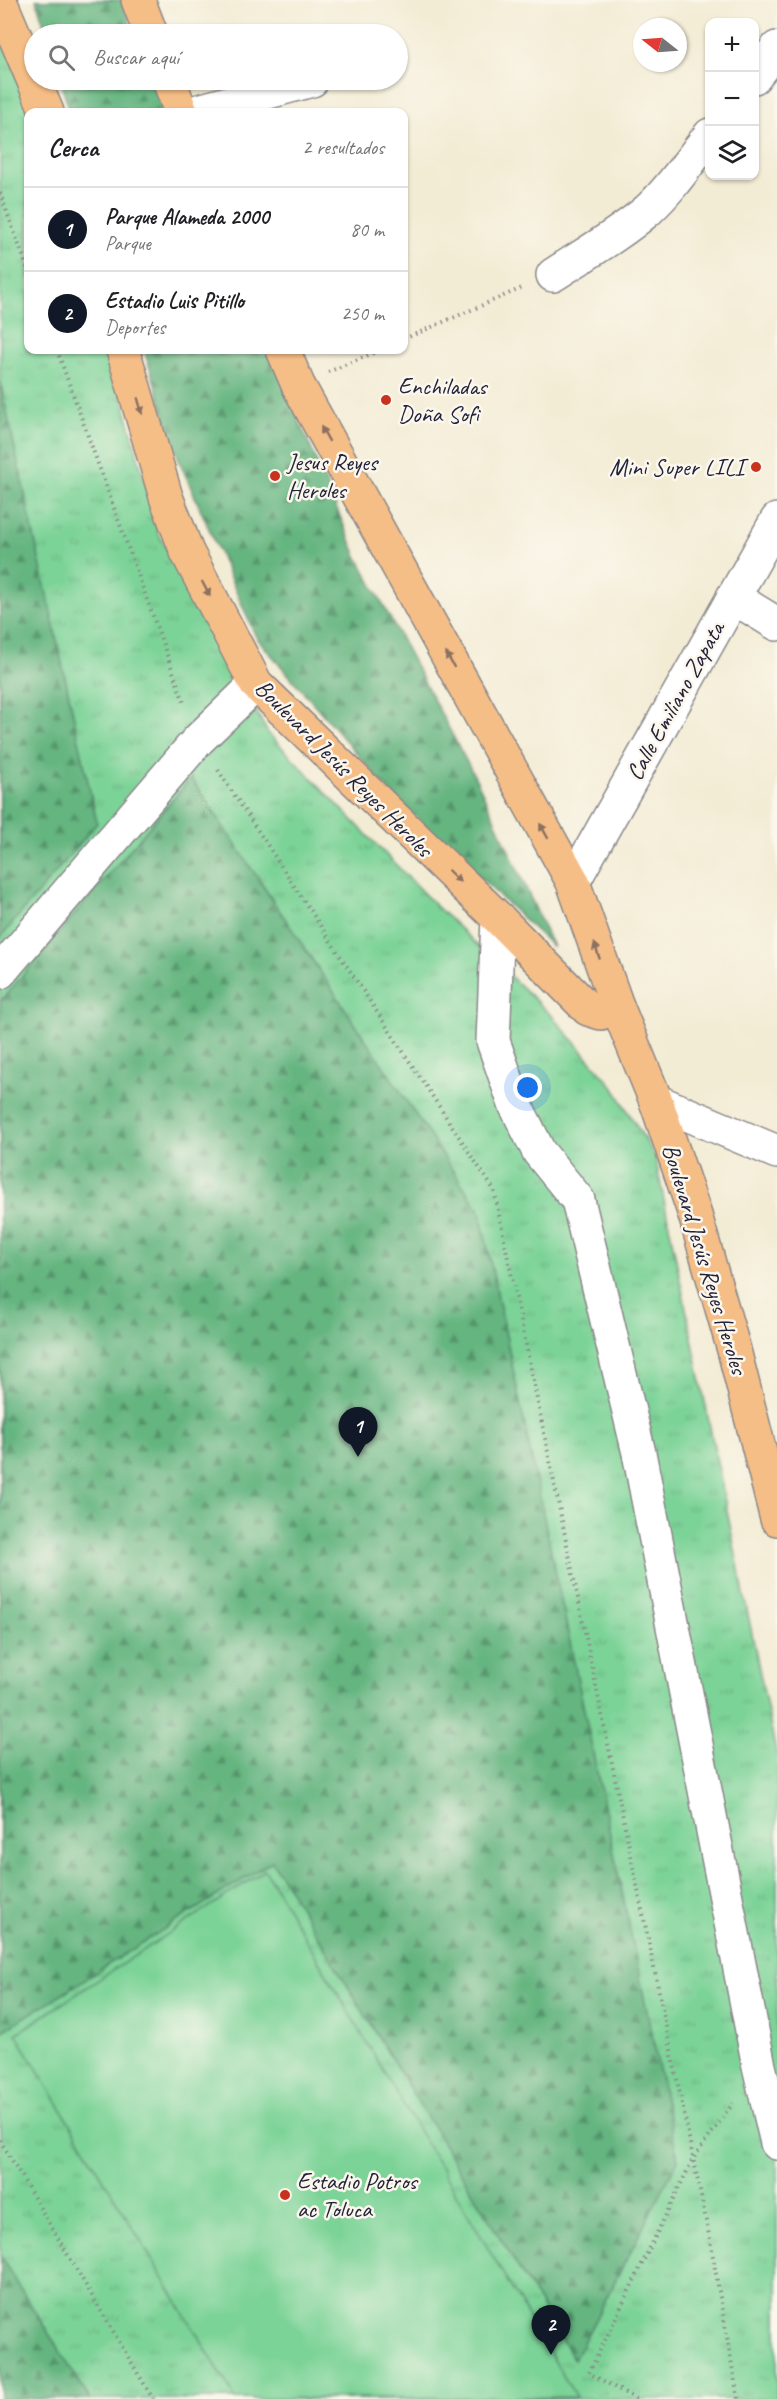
<!DOCTYPE html>
<html lang="es">
<meta charset="utf-8">
<style>
:root{--surface:#fff;--page:#f6f6f6;--text:#202124;--muted:#757577;--line:#e0e0e0;--accent:#111827}
body{margin:0;font-family:Caveat,sans-serif;background:var(--page);color:var(--text)}
.controls{position:absolute;right:18px;top:18px;display:grid;overflow:hidden;border-radius:12px;box-shadow:0 2px 4px #0004}
.controls button{width:54px;height:54px;display:grid;place-items:center;padding:0;border:0;border-bottom:2px solid var(--line);background:var(--surface);color:var(--text);font:30px sans-serif}
.compass{position:absolute;left:633px;top:18px;width:54px;height:54px;border-radius:50%;background:var(--surface);box-shadow:0 2px 4px #0004;rotate:287deg}
.you{position:absolute;left:528px;top:1088px;width:21px;height:21px;margin:-15px;border:4px solid #fff;border-radius:50%;background:#1a73e8;box-shadow:0 0 0 9px #1a73e833}
.badge{display:grid;place-items:center;width:39px;height:39px;border-radius:50%;background:var(--accent);color:#fff;font-size:20px;font-weight:700}
.pin{position:absolute;translate:-50% -50px;filter:drop-shadow(0 2px 3px #0008)}
.pin::after{content:'';position:absolute;top:32px;width:21px;height:18px;background:inherit;clip-path:polygon(0 0,100% 0,50% 100%)}
.list{margin:0;padding:0;list-style:none}
h2{display:flex;justify-content:space-between;align-items:center;height:78px;margin:0;padding:0 24px;font-size:26px}
h2 small{font-size:20px;font-weight:400;color:var(--muted)}
.list li{display:grid;grid-template-columns:39px 1fr auto;gap:18px;align-items:center;box-sizing:border-box;height:84px;padding:0 24px;border-top:2px solid var(--line)}
.list b{display:block;font-size:22px;white-space:nowrap}
.list p{margin:0;font-size:20px;white-space:nowrap;color:var(--muted)}
.list em{font-size:20px;font-style:normal;color:var(--muted)}
.icon{flex:none;width:33px;height:33px;fill:none;stroke:currentColor;stroke-width:2;stroke-linecap:round;stroke-linejoin:round}
.map{position:relative;flex:none;width:777px;height:2399px;overflow:hidden}
.search{position:absolute;background:var(--surface);box-shadow:0 2px 4px #0004;left:24px;top:24px;width:384px;height:66px;display:flex;align-items:center;gap:15px;box-sizing:border-box;padding:0 21px;border-radius:33px;color:var(--muted);font-size:22px}
.panel{position:absolute;background:var(--surface);box-shadow:0 2px 4px #0004;left:24px;top:108px;width:384px;height:246px;border-radius:12px}
.map>svg:first-child{display:block}
.grass{fill:url(#grass-tufts);stroke:#4f7a69;stroke-width:1.5}
.forest{fill:url(#forest-firs);stroke:#446c5e;stroke-width:1.5}
.pitch{fill:#7cd397;stroke:#4f7a69;stroke-width:1.5}
.lines{fill:none;stroke-linecap:round;stroke-linejoin:round}
.minor-casing{stroke:#8a8788;stroke-width:36}
.major-casing{stroke:#8a8788;stroke-width:36}
.path{stroke:#8a8788;stroke-width:4;stroke-dasharray:1.5 4.5;stroke-linecap:butt}
.minor{stroke:#fff;stroke-width:33}
.major{stroke:#f6be87;stroke-width:33}
.oneway{fill:#8c7061}
.poi-dot{fill:#c8321e;stroke:#fbf7ec;stroke-width:2}
.labels{text-anchor:middle;dominant-baseline:central;stroke-width:5;stroke-linejoin:round;paint-order:stroke}
.poi-label{font-size:24px;fill:#22223b;stroke:#fbf7ec;text-anchor:start}
.street-label{font-size:24px;fill:#22223b;stroke:#fbf7ec}
</style>
<div class="map">
<svg width="777" height="2399" viewBox="0 0 777 2399">
<defs>
<pattern id="grass-tufts" width="24" height="20" patternUnits="userSpaceOnUse" patternTransform="scale(1.5)"><rect width="24" height="20" fill="#7cd397"/><path d="M3 7l-1-3M5 7V3M7 7l1-3M15 17l-1-3M17 17v-4M19 17l1-3" fill="none" stroke="#6bb583"/></pattern>
<pattern id="forest-firs" width="22" height="20" patternUnits="userSpaceOnUse" patternTransform="scale(1.5)"><rect width="22" height="20" fill="#65b580"/><path d="M5 1l3.5 6h-7zM16 11l3.5 6h-7z" fill="#53936a"/></pattern>
</defs>
<rect width="100%" height="100%" fill="#fbf7ec"/>
<filter id="ink" filterUnits="userSpaceOnUse"><feTurbulence type="fractalNoise" baseFrequency=".0167" numOctaves="2"/><feDisplacementMap in="SourceGraphic" scale="12" xChannelSelector="R" yChannelSelector="G"/><feConvolveMatrix kernelMatrix="1 2 1 2 8 2 1 2 1" color-interpolation-filters="sRGB"/></filter>
<filter id="wash" filterUnits="userSpaceOnUse"><feTurbulence type="fractalNoise" baseFrequency=".008" numOctaves="4" result="noise"/><feDisplacementMap in="SourceGraphic" scale="24" xChannelSelector="R" yChannelSelector="G"/><feGaussianBlur stdDeviation="1.35" result="paint"/><feColorMatrix in="noise" values="0 0 0 0 0 0 0 0 0 0 0 0 0 0 0 0 0 1.4 0 .05"/><feComposite in="paint" operator="in"/></filter>
<g filter="url(#wash)">
<rect width="100%" height="100%" fill="#f3ecd5"/>
<polygon class="grass" points="0,22 37,112 28,112 28,350 110,350 158,533 268,733 433,903 553,1017 612,1085 655,1156 777,1757 777,2399 0,2399"/>
<g class="forest">
<polygon points="36,0 121,0 135,34 47,34"/>
<polygon points="60,80 154,80 168,112 70,112"/>
<polygon points="144,350 269,350 356,554 477,781 553,947 390,792 256,637 179,460"/>
<polygon points="0,381 97,823 0,938"/>
<polygon points="191,778 480,1211 678,2160 574,2360 272,1861 0,2033 0,1002"/>
<polygon points="0,2256 90,2399 0,2399"/>
</g>
<polygon class="pitch" points="265,1870 551,2355 576,2397 236,2399 16,2034"/>
</g>
<g filter="url(#ink)">
<g class="lines">
<g class="minor-casing">
<g id="minor">
<polyline points="754,77 777,48"/>
<polyline points="195,112 312,80"/>
<path d="M553 275C585 254 619 235 648 210 672 188 690 160 710 135"/>
<polyline points="733,597 777,624"/>
<polyline points="573,882 777,520"/>
<polyline points="498,918 493,1041 515,1104 539,1152 578,1200 639,1453 759,2066 777,2143"/>
<polyline points="0,972 198,740 256,684"/>
<polyline points="656,1101 777,1152"/>
</g>
</g>
<g class="major-casing">
<g id="major">
<polyline points="138,0 151,34"/>
<polyline points="0,1 47,112"/>
<polyline points="169,80 181,112"/>
<polyline points="123,350 166,497 187,552 256,684 498,918 588,1009 601,1013 617,1006"/>
<polyline points="283,350 298,385 573,882 617,1006 656,1101 695,1215 734,1350 777,1519"/>
</g>
</g>
<g class="path">
<polyline points="0,193 28,270"/>
<polyline points="404,339 522,288"/>
<polyline points="57,350 185,705"/>
<polyline points="328,372 380,350"/>
<polyline points="218,770 494,1190 710,2240 738,2399"/>
<polyline points="0,2140 153,2399"/>
<polyline points="636,2399 589,2373 693,2159 733,2103"/>
</g>
<use href="#minor" class="minor"/>
<use href="#major" class="major"/>
</g>
<defs><path id="oneway-solid" d="M-6-.8H1V-3.2L6.5 0L1 3.2V.8H-6Z" transform="scale(1.5)"/></defs>
<g class="oneway">
<use href="#oneway-solid" transform="translate(140 406) rotate(74)"/>
<use href="#oneway-solid" transform="translate(325 434) rotate(-119)"/>
<use href="#oneway-solid" transform="translate(206 589) rotate(62)"/>
<use href="#oneway-solid" transform="translate(450 660) rotate(-119)"/>
<use href="#oneway-solid" transform="translate(544 831) rotate(-119)"/>
<use href="#oneway-solid" transform="translate(454 876) rotate(44)"/>
<use href="#oneway-solid" transform="translate(597 951) rotate(-109)"/>
</g>
</g>
<g class="poi-dot">
<circle cx="386" cy="400" r="6"/>
<circle cx="756" cy="467" r="6"/>
<circle cx="275" cy="476" r="6"/>
<circle cx="285" cy="2195" r="6"/>
</g>
<g class="labels">
<g class="poi-label">
<text x="398" y="386">Enchiladas<tspan x="398" dy="28">Doña Sofi</tspan></text>
<text x="287" y="462">Jesus Reyes<tspan x="287" dy="28">Heroles</tspan></text>
<text x="744" y="467" text-anchor="end">Mini Super LILI</text>
<text x="297" y="2181">Estadio Potros<tspan x="297" dy="28">ac Toluca</tspan></text>
</g>
<g class="street-label">
<text transform="translate(675 701) rotate(-61)">Calle Emiliano Zapata</text>
<text transform="translate(344 768) rotate(45)">Boulevard Jesús Reyes Heroles</text>
<text transform="translate(705 1259) rotate(73)">Boulevard Jesús Reyes Heroles</text>
</g>
</g>
</svg>
<div class="controls">
<button>+</button>
<button>−</button>
<button><svg class="icon" aria-label="layers" viewBox="0 0 24 24"><path d="M12 4l9 5-9 5-9-5zM3 14l9 5 9-5"/></svg></button>
</div>
<svg class="compass" viewBox="-18 -18 36 36"><path d="M0-13l5 13h-10z" fill="#e53935"/><path d="M0 13l5-13h-10z" fill="#757577"/></svg>
<div class="you"></div>
<div class="pin badge" style="left:358px;top:1457px">1</div>
<div class="pin badge" style="left:551px;top:2355px">2</div>
<div class="search"><svg class="icon" aria-label="search" viewBox="0 0 24 24"><circle cx="10" cy="10" r="6"/><path d="M15 15l6 6"/></svg>Buscar aquí</div>
<section class="panel">
<h2>Cerca<small>2 resultados</small></h2>
<ul class="list">
<li><span class="badge">1</span><div><b>Parque Alameda 2000</b><p>Parque</p></div><em>80 m</em></li>
<li><span class="badge">2</span><div><b>Estadio Luis Pitillo</b><p>Deportes</p></div><em>250 m</em></li>
</ul>
</section>
</div>
